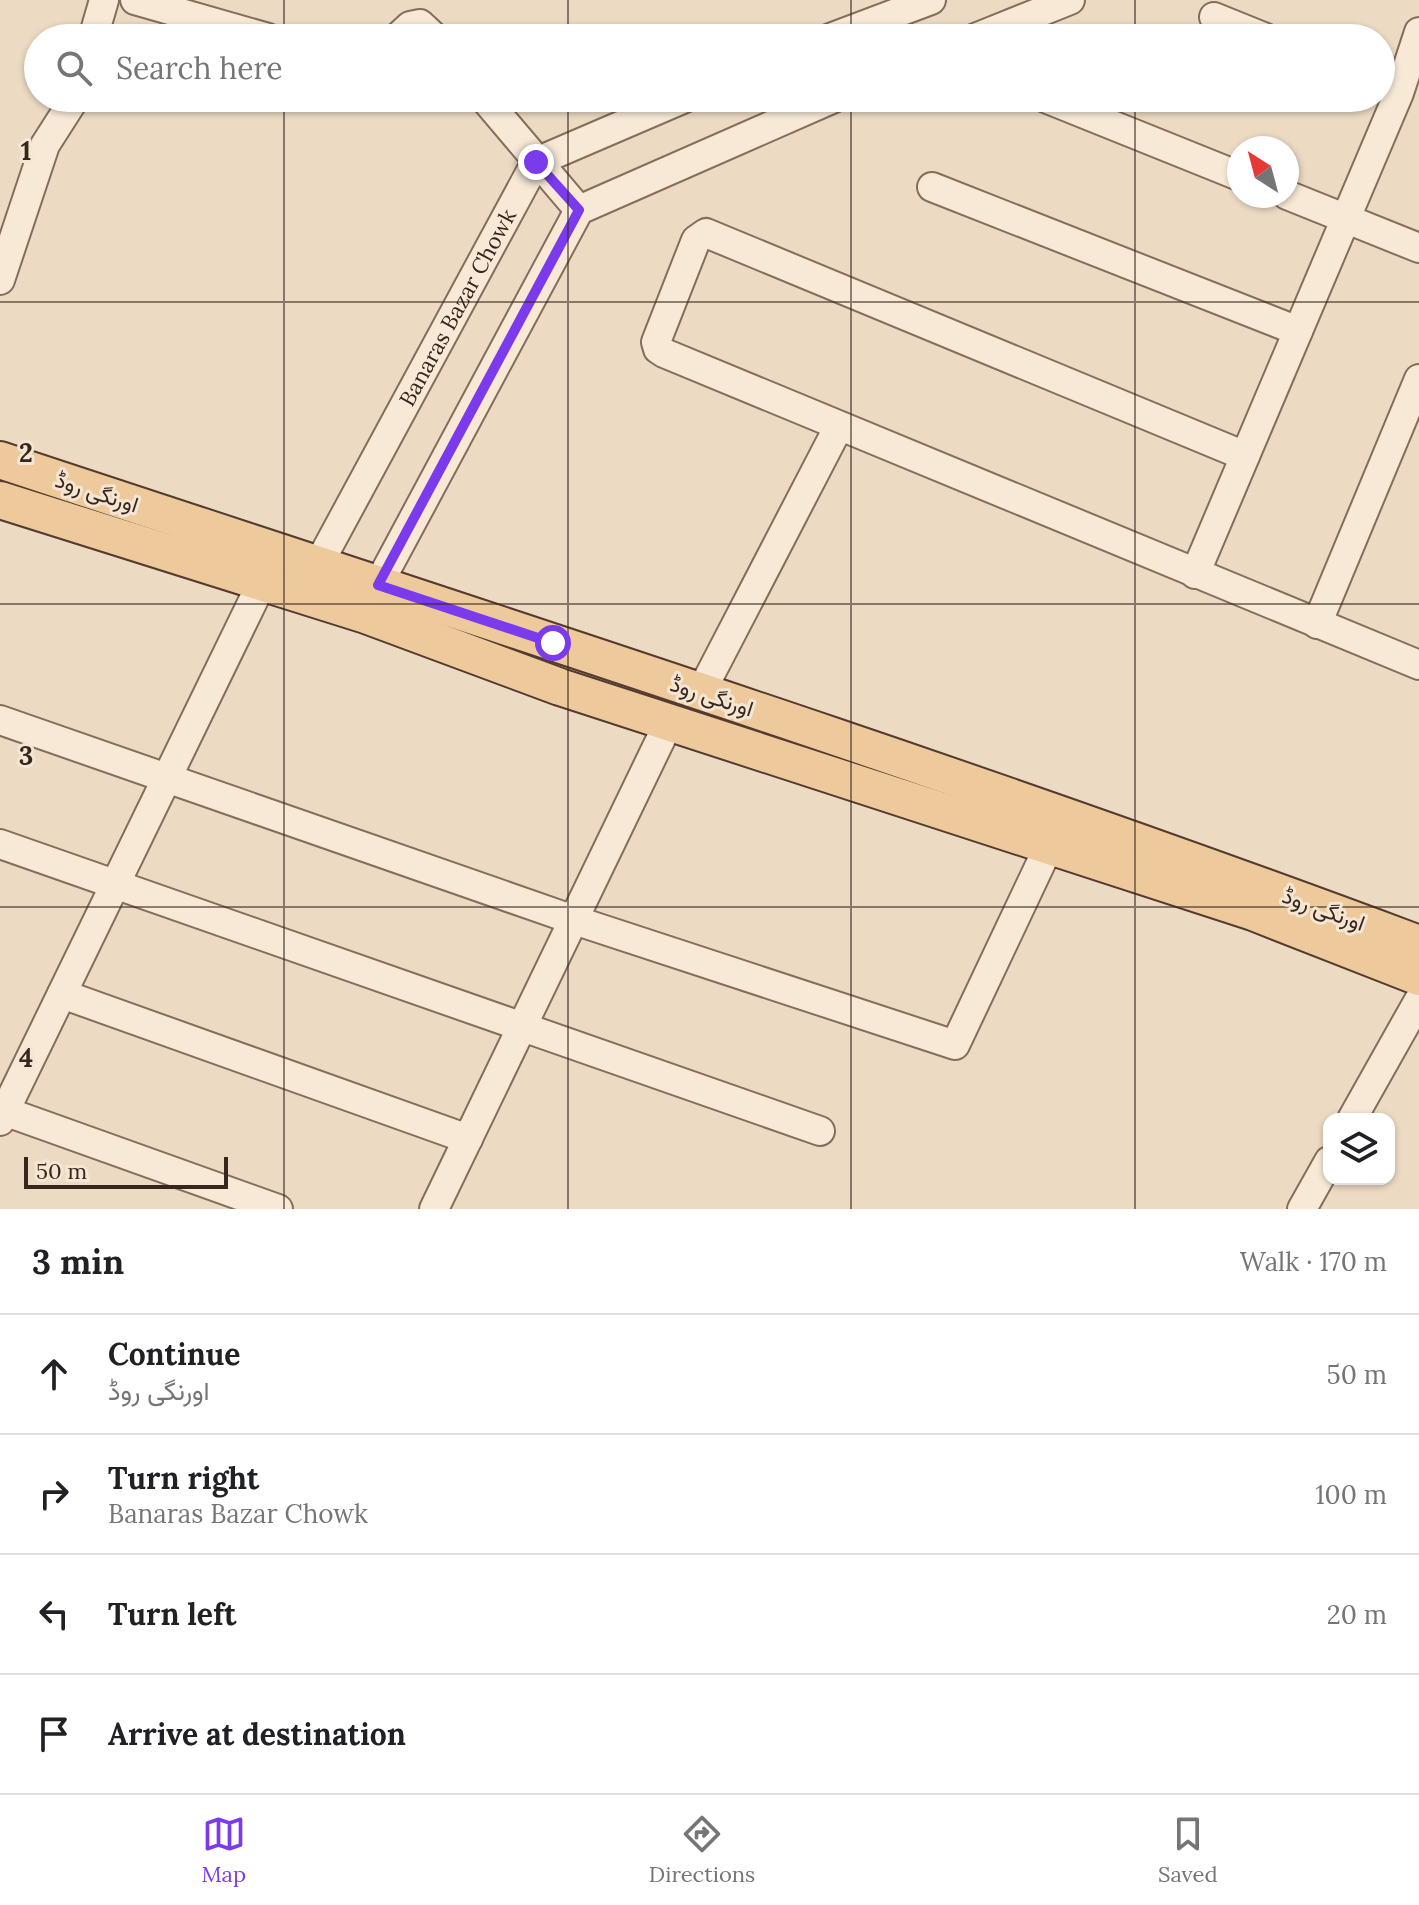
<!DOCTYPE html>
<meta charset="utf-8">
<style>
:root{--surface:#fff;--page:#f6f6f6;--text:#202124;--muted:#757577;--line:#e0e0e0;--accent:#7c3aed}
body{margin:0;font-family:Lora,Vazirmatn,serif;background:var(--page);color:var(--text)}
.controls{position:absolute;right:24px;bottom:24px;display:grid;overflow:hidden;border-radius:16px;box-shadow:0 2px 6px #0004}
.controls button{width:72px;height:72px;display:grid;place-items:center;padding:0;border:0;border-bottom:2px solid var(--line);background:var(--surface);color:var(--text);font:40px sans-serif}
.compass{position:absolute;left:1227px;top:136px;width:72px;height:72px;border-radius:50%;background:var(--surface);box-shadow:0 2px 6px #0004;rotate:324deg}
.scale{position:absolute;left:24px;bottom:20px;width:204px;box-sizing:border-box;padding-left:8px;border:4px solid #36261e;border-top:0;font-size:22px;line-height:28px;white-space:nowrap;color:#36261e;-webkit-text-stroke:6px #f4e6d2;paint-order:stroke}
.stop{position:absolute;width:24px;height:24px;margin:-18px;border:6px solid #7c3aed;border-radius:50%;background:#fff}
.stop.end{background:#7c3aed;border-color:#fff;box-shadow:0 2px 8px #0008}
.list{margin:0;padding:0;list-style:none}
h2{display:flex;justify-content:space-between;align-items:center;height:104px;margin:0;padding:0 32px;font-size:34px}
h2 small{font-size:26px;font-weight:400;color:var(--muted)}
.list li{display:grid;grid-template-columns:52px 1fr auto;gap:24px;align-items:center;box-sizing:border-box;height:120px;padding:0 32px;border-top:2px solid var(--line)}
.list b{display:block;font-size:30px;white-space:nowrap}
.list p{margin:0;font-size:26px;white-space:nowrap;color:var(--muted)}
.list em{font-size:26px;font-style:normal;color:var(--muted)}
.icon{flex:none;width:44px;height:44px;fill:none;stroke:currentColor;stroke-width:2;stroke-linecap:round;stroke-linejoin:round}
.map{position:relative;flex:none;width:1419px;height:1209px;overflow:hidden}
.search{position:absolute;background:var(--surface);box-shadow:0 2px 6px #0004;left:24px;right:24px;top:24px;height:88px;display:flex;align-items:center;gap:20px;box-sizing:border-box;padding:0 28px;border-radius:44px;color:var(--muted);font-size:30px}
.sheet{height:584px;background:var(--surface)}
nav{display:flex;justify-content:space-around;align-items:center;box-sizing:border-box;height:112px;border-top:2px solid var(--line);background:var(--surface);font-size:22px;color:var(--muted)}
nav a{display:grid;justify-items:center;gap:4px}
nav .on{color:var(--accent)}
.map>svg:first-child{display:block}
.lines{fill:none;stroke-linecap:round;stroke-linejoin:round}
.minor-casing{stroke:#856c5b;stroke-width:32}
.major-casing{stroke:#533b2f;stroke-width:40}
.minor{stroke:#f7e9d6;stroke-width:28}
.major{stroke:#eec99c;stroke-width:36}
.route{stroke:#7c3aed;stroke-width:10}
.grid{fill:none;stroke:#36261e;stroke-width:2;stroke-opacity:0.55}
.labels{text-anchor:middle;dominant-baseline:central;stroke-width:6;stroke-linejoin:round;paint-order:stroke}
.street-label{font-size:22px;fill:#36261e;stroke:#f4e6d2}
.grid-label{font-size:26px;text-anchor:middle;font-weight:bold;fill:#36261e;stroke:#f4e6d2;stroke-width:6;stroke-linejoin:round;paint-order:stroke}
</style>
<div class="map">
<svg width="1419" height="1209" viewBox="0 0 1419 1209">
<rect width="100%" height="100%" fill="#ecdac3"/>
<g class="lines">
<g class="minor-casing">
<g id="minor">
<polyline points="135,0 268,38"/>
<polyline points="1214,17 1266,38"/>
<polyline points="93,38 104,0"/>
<polyline points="397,38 410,26 420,24 435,38"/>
<polyline points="830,38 931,0"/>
<polyline points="975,38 1070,0"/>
<polyline points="484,98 579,210"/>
<polyline points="1045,98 1239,176"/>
<polyline points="932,187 1298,331"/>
<polyline points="1287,195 1419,248"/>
<polyline points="0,280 45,145 75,98"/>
<polyline points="1245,456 706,233 696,240 656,342 658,349 664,353 1419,665"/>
<polyline points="1195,574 1399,93 1419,32"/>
<path id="s1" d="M310 580 536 162 685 98"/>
<polyline points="371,603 378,585 579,210 834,98"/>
<polyline points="1317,624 1419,379"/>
<polyline points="701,692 839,426"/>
<polyline points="0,720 574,920 955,1045 1049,846"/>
<polyline points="0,844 820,1131"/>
<polyline points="62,994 468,1139"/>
<polyline points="4,1111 278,1209"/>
<polyline points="1352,1119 1419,1000"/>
<polyline points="0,1121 271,564"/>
<polyline points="434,1209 669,722"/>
<polyline points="1302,1209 1329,1161"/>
</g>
</g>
<g class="major-casing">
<g id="major">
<path d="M0 460C475 617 951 769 1419 944"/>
<polyline points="0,500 366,615 560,687 1253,912 1419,977"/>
</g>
</g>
<use href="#minor" class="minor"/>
<use href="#major" class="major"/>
</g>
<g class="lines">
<polyline class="route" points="536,162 579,210 378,585 553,643"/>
</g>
<path class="grid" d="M284 0V38M568 0V38M851 0V38M1135 0V38M284 98V1209M568 98V1209M851 98V1209M1135 98V1209M0 302H1419M0 604H1419M0 907H1419"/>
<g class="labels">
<g class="street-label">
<text stroke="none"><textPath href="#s1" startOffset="310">Banaras Bazar Chowk</textPath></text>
<text transform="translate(97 492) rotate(18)">اورنگی روڈ</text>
<text transform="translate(712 696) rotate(18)">اورنگی روڈ</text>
<text transform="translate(1324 909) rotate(20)">اورنگی روڈ</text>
</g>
</g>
<g class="grid-label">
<text x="26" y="160">1</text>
<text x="26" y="462">2</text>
<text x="26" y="765">3</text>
<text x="26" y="1067">4</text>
</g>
</svg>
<div class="controls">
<button><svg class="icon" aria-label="layers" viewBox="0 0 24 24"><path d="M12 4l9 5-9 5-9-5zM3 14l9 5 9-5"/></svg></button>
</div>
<svg class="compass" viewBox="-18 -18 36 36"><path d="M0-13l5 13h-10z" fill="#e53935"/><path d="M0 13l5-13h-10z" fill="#757577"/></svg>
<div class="scale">50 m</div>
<div class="stop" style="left:553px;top:643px"></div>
<div class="stop end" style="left:536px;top:162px"></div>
<div class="search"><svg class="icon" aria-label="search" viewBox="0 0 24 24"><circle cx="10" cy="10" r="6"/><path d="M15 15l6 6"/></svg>Search here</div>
</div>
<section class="sheet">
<h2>3 min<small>Walk · 170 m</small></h2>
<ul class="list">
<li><svg class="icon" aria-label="ahead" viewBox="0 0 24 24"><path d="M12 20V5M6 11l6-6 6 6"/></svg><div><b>Continue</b><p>اورنگی روڈ</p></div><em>50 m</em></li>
<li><svg class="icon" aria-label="right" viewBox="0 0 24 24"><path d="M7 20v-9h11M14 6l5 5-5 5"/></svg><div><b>Turn right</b><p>Banaras Bazar Chowk</p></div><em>100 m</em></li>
<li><svg class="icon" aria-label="left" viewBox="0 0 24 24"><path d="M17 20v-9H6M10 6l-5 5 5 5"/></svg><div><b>Turn left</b></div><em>20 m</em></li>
<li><svg class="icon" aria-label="arrive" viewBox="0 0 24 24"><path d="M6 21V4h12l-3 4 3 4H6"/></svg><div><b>Arrive at destination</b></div></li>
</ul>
</section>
<nav>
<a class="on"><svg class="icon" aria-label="map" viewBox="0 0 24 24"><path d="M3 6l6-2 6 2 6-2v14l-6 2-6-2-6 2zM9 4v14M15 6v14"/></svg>Map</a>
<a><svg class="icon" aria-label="directions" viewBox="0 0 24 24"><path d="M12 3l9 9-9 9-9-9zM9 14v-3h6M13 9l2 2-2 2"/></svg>Directions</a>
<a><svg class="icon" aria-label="saved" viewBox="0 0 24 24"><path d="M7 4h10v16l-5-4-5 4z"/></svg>Saved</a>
</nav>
